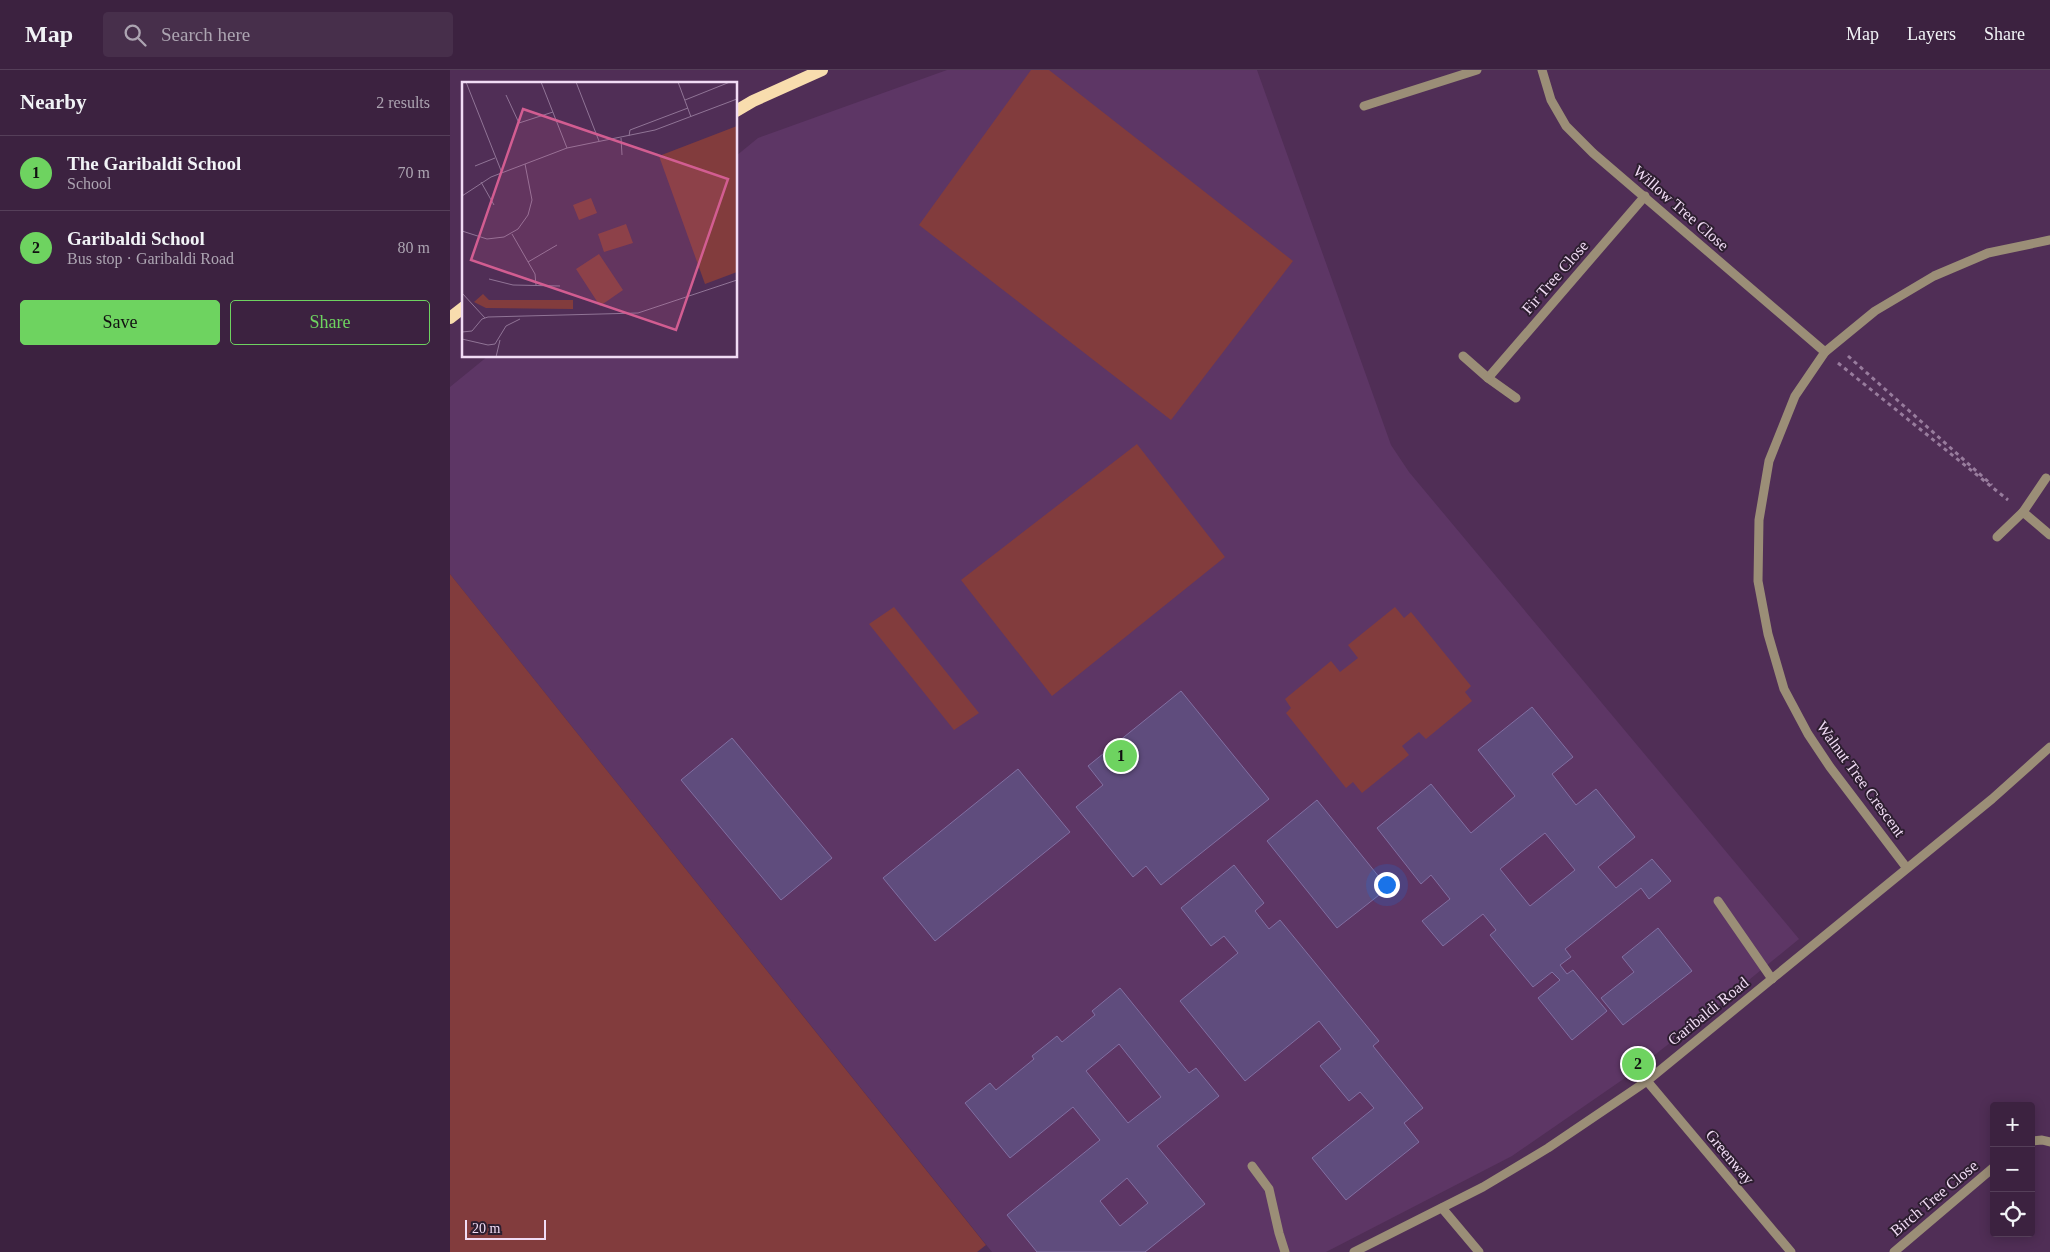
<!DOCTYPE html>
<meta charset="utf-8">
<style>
:root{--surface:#3c2240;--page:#472f4b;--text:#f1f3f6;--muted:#aca4b1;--line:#553f59;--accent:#6ed360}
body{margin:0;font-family:Georgia,serif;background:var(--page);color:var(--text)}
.controls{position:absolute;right:15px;bottom:15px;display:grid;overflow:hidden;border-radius:5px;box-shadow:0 2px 12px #0003}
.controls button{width:45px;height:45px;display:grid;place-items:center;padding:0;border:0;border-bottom:1px solid var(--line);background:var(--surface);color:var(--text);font:25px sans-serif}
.scale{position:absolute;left:15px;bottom:12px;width:81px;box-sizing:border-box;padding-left:5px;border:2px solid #f1dcf5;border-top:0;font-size:14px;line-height:18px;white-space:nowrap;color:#f1dcf5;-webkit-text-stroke:4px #2d1e30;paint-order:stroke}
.you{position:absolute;left:936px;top:814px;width:18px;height:18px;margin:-12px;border:4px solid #fff;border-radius:50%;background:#1a73e8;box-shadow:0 0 0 8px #1a73e833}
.badge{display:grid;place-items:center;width:32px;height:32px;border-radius:50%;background:var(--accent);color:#111;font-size:16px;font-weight:700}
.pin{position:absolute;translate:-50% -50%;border:2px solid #fff;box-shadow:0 1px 5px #0006}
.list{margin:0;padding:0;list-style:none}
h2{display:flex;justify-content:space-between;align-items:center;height:65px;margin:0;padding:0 20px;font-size:21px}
h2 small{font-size:16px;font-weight:400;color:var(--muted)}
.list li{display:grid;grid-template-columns:32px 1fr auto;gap:15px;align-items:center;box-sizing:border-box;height:75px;padding:0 20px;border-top:1px solid var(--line)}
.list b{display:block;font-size:19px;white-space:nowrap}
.list p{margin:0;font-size:16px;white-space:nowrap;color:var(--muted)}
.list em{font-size:16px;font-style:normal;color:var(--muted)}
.actions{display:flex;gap:10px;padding:15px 20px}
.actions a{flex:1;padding:11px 0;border:1px solid var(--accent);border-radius:5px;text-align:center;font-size:18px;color:var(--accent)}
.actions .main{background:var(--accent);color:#111}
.icon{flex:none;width:28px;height:28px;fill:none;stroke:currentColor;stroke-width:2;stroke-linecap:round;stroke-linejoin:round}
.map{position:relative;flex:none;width:1600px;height:1182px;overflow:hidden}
header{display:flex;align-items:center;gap:30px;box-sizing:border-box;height:70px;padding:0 25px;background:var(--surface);border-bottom:1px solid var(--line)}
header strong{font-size:24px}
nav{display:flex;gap:28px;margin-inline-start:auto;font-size:18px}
.search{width:350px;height:45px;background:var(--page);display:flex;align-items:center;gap:12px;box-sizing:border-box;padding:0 18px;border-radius:5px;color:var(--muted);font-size:19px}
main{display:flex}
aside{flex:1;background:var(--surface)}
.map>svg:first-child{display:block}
.built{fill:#5d3665}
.green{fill:#823c3d}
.building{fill:#5f4c7d;stroke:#826fa2;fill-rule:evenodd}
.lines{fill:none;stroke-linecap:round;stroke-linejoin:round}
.path{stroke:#987c9d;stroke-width:3;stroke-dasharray:4 4;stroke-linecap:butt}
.minor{stroke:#9b8e77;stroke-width:9}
.major{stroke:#f8ddae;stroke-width:12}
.labels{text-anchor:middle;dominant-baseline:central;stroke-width:4;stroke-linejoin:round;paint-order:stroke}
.street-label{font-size:16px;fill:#f1dcf5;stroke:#2d1e30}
.inset-road{fill:none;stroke:#907496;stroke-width:1}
.view{fill:#d25d91;fill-opacity:0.15;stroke:#d25d91;stroke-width:2.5}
.inset-edge{fill:none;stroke:#f1dcf5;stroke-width:2.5}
</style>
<header>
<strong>Map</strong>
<div class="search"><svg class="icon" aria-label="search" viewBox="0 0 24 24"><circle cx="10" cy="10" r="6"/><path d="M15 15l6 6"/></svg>Search here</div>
<nav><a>Map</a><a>Layers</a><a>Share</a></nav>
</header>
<main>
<aside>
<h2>Nearby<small>2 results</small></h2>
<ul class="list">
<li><span class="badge">1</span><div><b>The Garibaldi School</b><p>School</p></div><em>70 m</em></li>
<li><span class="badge">2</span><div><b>Garibaldi School</b><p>Bus stop · Garibaldi Road</p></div><em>80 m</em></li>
</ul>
<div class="actions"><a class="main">Save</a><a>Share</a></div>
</aside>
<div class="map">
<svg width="1600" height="1182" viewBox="0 0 1600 1182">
<rect width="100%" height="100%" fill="#502e56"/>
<polygon class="built" points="497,0 807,0 941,375 959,402 1349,869 1261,941 1175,1008 1062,1086 876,1182 542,1182 0,504 0,317 38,286 286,286 286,86 308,68"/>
<g class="green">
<polygon points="581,0 599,0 843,191 721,350 469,155"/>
<polygon points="687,374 775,487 602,626 511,510"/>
<polygon points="0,504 536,1175 527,1182 0,1182"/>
<polygon points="444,537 529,643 504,660 419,554"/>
<polygon points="945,537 954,548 961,542 1021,616 1015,622 1022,631 976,669 969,662 952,676 959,685 912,723 903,712 896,718 836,643 841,638 835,629 881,591 890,602 908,588 898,575"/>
</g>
<g class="building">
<polygon points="731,621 819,729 711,815 696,796 683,807 626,737 653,715 638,696"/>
<path d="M1082 637 1123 687 1102 704 1126 735 1146 719 1185 767 1148 797 1166 818 1202 789 1221 811 1199 829 1191 818 1115 879 1121 887 1110 895 1117 904 1123 900 1157 941 1122 970 1088 928 1110 910 1102 902 1083 917 1040 865 1046 860 1033 844 993 876 972 851 1000 829 981 805 971 814 927 758 981 714 1021 763 1065 726 1028 680ZM1095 763 1125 800 1080 836 1050 799Z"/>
<polygon points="282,668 382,788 331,830 231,710"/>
<polygon points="568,699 620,762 485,871 433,808"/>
<polygon points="867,730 938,818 887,858 817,771"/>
<polygon points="784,795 814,833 805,841 819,859 830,850 929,971 923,976 973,1038 954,1053 969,1072 896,1130 862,1088 924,1038 910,1022 899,1031 870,996 891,979 869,951 795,1011 730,931 788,883 774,866 761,876 731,838"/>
<polygon points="1208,858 1242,901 1173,955 1151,928 1184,902 1172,887"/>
<path d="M670 918 739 1003 746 998 769 1026 707 1076 755 1134 695 1182H587L557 1145 650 1070 623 1037 560 1088 515 1033 540 1013 546 1020 584 989 582 986 607 966 612 972 645 945 642 941ZM669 974 711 1027 678 1053 636 1001ZM677 1108 698 1133 670 1156 650 1131Z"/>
</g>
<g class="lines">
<g class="path">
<polyline points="1398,286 1542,415"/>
<polyline points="1388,293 1558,430"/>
</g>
<g class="minor">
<polyline points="1092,0 1101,30 1116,56 1143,83 1375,282"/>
<polyline points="914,36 1027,0"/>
<polyline points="1013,286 1038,308 1066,328"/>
<polyline points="1038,308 1195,126"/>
<polyline points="1573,442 1600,465"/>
<polyline points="1547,467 1573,442 1596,408"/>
<polyline points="1456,797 1380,697 1358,664 1334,619 1318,564 1308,511 1309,450 1319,391 1345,326 1375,282 1425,241 1484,206 1538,183 1600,170"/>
<polyline points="1268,831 1322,909"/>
<polyline points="1197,1011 1341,1182"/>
<polyline points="1581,1071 1592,1070 1600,1072"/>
<polyline points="802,1096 819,1119 829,1163 835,1182"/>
<polyline points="992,1138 1029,1182"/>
<polyline points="904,1182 1033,1117 1098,1078 1197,1011 1542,729 1600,677"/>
<polyline points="1444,1182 1544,1097"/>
</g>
<g class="major">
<polyline points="286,41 303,31 372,0"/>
<polyline points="0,248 14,237"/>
</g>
</g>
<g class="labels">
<g class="street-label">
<text transform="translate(1231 138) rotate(41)">Willow Tree Close</text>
<text transform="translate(1105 207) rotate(-49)">Fir Tree Close</text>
<text transform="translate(1411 709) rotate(54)">Walnut Tree Crescent</text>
<text transform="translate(1258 941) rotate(-39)">Garibaldi Road</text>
<text transform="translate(1280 1087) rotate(50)">Greenway</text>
<text transform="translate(1484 1128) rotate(-40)">Birch Tree Close</text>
</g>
</g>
<g transform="translate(12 12)">
<rect width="275" height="275" fill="#502e56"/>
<path d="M275 44V190L243 202 197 74ZM129 116 135 131 117 138 111 123ZM164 142 171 161 142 170 136 152ZM137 172 161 208 138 224 114 187ZM21 212 27 218H111V227L24 226 12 220Z" fill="#823c3d"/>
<path class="inset-road" d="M4 0 40 91M79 0 105 66M114 0 137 59M216 0 229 35M44 13 57 41 91 30M223 18 268 0M167 54 168 48 226 26M159 56 160 73M13 84 33 76M19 100 32 123M0 114 29 95 105 66 193 48 275 17M0 149 25 157 42 155 56 147 66 133 70 118 63 82M50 152 73 192 74 203M66 180 95 163M27 197 51 203 98 204M0 211 23 236M0 250 10 249 20 237 26 235 176 231 275 198M0 257 26 263 33 262 44 244 58 237M34 275 38 258"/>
<path class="view" d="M61 27 266 97 214 248 9 178Z"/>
<rect width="275" height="275" class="inset-edge"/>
</g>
</svg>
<div class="controls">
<button>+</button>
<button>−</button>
<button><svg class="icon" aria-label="locate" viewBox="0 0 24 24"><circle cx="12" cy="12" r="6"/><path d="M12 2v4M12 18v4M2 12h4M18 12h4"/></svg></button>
</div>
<div class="scale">20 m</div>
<div class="you"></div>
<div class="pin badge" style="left:671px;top:686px">1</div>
<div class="pin badge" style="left:1188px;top:994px">2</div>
</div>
</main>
